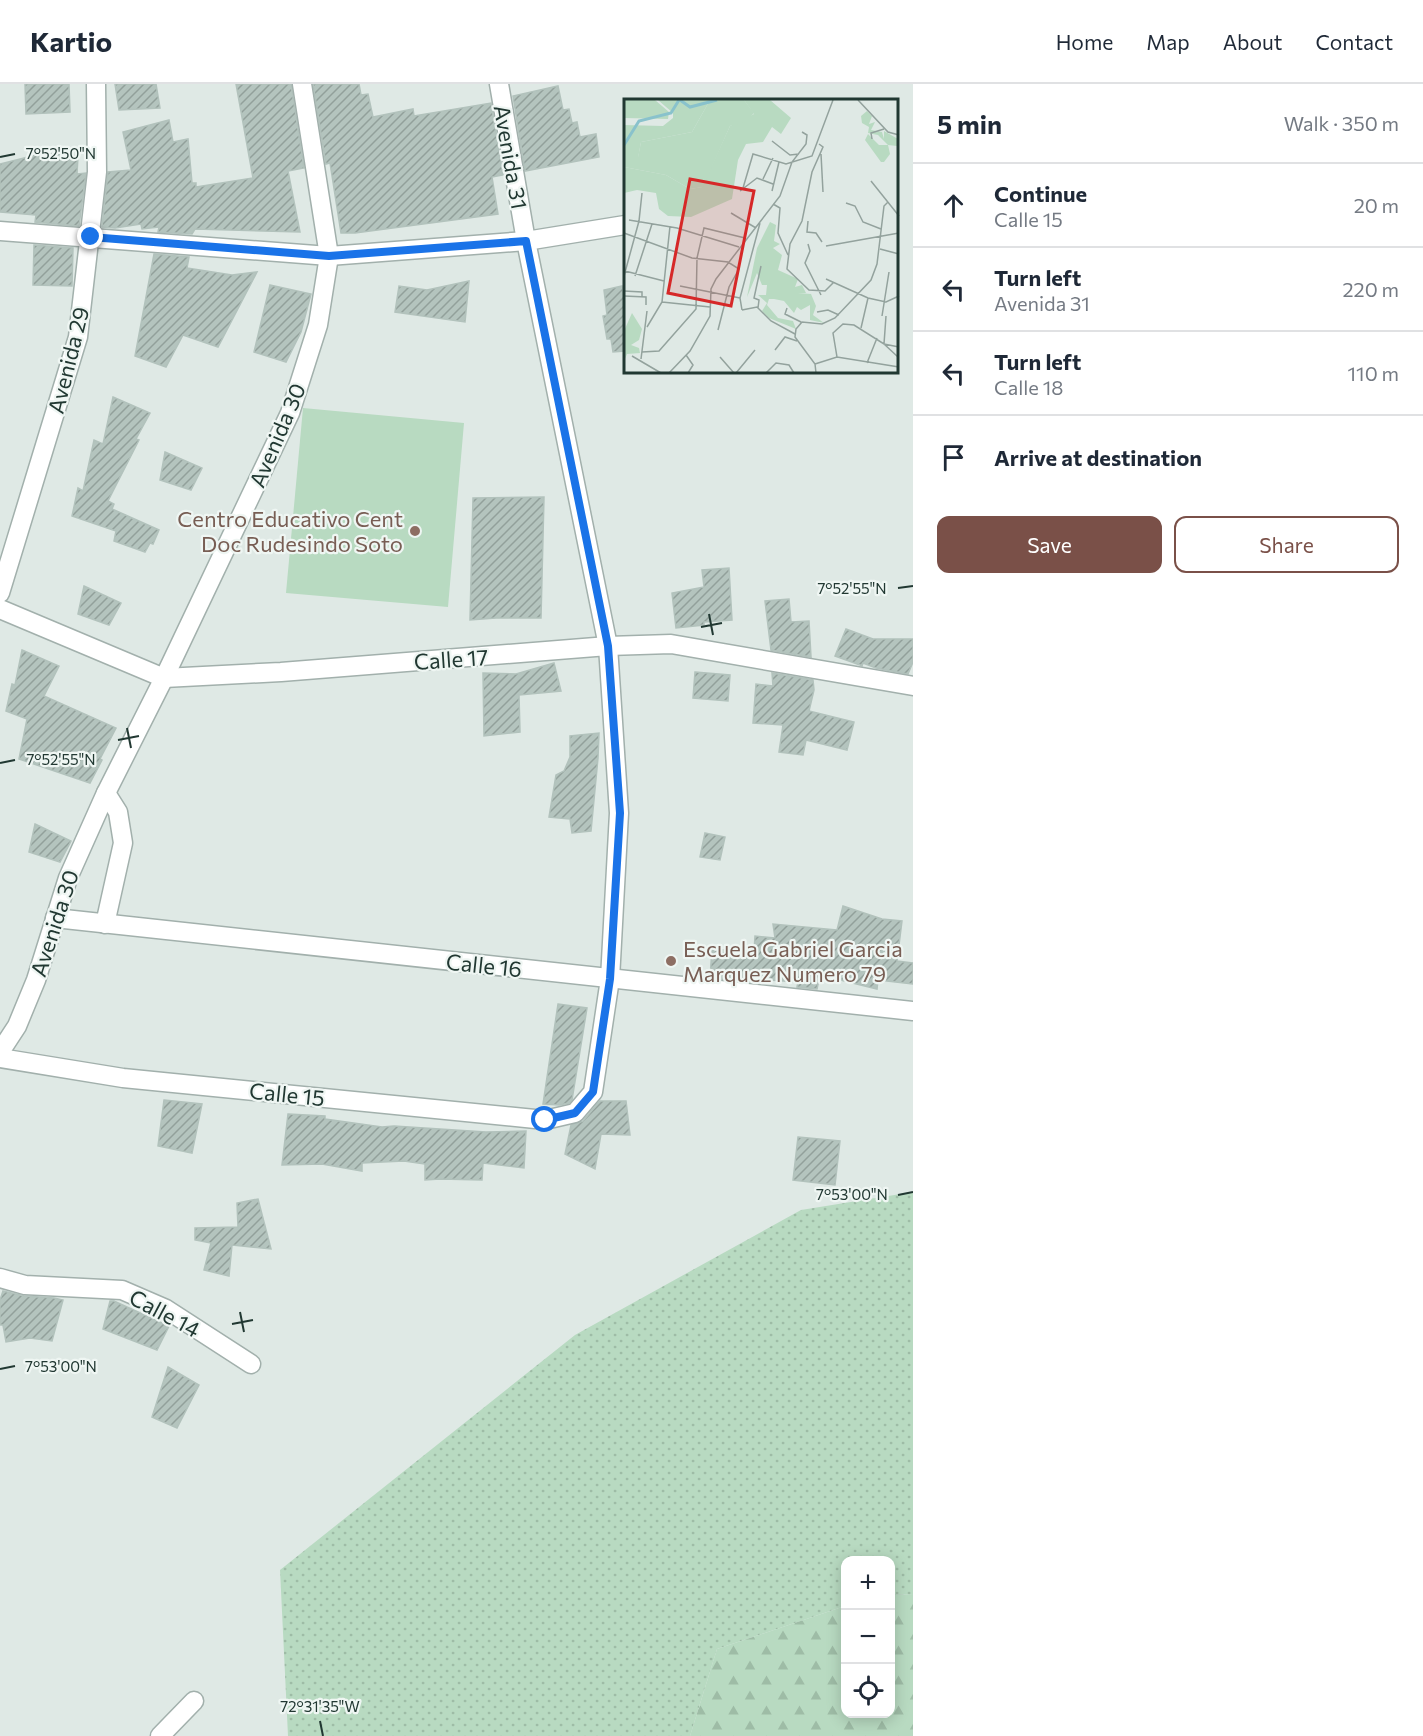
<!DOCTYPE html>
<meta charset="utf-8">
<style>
:root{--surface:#fff;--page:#f2f2f3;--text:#1f2937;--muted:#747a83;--line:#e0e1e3;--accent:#7a5048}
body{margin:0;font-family:Commissioner,sans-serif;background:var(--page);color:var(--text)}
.controls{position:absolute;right:18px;bottom:18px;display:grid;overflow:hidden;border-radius:12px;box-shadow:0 3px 15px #0003}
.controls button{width:54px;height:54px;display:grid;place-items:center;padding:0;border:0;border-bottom:2px solid var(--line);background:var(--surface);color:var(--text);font:30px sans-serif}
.stop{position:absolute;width:18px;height:18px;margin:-14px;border:4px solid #1a73e8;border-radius:50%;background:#fff}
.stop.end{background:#1a73e8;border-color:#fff;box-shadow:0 2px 6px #0008}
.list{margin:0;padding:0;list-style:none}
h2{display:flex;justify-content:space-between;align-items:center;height:78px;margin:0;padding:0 24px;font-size:26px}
h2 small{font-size:20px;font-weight:400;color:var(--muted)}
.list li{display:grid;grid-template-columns:39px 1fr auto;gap:18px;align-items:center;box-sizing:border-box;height:84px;padding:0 24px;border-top:2px solid var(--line)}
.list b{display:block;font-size:22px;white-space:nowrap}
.list p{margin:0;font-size:20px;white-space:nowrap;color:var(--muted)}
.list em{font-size:20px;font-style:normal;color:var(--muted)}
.actions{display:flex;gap:12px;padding:18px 24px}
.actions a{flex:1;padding:14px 0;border:2px solid var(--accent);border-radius:12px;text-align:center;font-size:21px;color:var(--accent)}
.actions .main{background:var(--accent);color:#fff}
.icon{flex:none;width:33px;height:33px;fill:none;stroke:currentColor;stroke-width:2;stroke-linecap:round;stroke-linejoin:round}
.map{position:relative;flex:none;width:913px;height:1652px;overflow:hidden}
header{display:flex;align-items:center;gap:36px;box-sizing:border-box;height:84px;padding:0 30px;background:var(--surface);border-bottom:2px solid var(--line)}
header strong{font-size:28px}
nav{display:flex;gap:33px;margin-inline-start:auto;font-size:21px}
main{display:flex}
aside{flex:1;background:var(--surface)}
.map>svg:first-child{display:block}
.grass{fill:url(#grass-dots)}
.forest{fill:url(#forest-firs)}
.green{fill:#b8dac1}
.building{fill:url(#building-hatch);stroke:#b2c2bc;stroke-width:1.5}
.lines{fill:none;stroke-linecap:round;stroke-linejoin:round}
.minor-casing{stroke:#a2b0ac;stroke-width:21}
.minor{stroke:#fff;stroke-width:18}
.route{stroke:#1a73e8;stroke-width:8}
.ticks{fill:none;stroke:#213832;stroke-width:2}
.education-dot{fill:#8d6e63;stroke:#eff6f3;stroke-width:2}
.labels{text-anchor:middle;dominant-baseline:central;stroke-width:4.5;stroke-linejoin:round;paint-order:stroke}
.street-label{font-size:22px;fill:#213832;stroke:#eff6f3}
.education-label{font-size:22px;fill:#785e54;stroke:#eff6f3;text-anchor:end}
.inset-river{fill:none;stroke:#89c2cc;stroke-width:3}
.inset-road{fill:none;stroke:#93a29d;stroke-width:1.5}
.view{fill:#d62828;fill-opacity:0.15;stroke:#d62828;stroke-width:3}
.inset-edge{fill:none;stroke:#213832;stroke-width:3}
.ticks-label{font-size:15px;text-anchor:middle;fill:#213832;stroke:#eff6f3;stroke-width:4.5;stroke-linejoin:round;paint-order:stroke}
</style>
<header>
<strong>Kartio</strong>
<nav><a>Home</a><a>Map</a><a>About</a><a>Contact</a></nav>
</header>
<main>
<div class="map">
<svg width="913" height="1652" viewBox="0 0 913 1652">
<defs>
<pattern id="grass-dots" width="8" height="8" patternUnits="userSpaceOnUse" patternTransform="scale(1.5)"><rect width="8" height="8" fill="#b8dac1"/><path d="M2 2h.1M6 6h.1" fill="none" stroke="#9ebca6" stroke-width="1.8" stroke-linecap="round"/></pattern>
<pattern id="forest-firs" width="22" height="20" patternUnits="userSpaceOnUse" patternTransform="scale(1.5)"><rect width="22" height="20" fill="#b8dac1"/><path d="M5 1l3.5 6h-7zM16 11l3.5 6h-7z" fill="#9ebca6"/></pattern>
<pattern id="building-hatch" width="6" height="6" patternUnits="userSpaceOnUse" patternTransform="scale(1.5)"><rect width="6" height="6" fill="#b4c4be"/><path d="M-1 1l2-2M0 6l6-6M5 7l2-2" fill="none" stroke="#92a09b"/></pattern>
</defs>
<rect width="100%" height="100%" fill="#dfe9e5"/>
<polygon class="grass" points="913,1108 913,1511 891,1510 890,1476 846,1476 845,1522 717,1565 690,1652 288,1652 280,1486 575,1251 801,1126"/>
<polygon class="forest" points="891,1510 913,1511 913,1652 690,1652 717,1565 845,1522 846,1630 890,1630"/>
<polygon class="green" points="303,324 464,339 448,523 286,509"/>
<g class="building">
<polygon points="25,0 69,0 70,28 26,30"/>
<polygon points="115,0 156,0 160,24 119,26"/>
<polygon points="236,0 291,0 304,84 288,87 300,148 195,145 192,150 158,148 159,143 142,145 141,140 115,144 102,143 108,88 131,86 123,48 169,36 173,58 188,55 192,99 196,99 196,103 253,94"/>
<polygon points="313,0 359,0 361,11 368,10 373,33 413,25 414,32 491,19 503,91 492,93 498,130 355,149 341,149 330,79 326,80"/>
<polygon points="558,2 563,26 569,25 572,39 577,38 580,53 596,50 599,73 525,87 513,12"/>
<polygon points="44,69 78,72 77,90 86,89 79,142 35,138 36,131 0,128 0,80"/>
<polygon points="34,161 73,164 72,202 33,201"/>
<polygon points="154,170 189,173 187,184 232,191 257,188 218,263 183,251 166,283 135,272"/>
<polygon points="469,197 465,238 395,228 399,202 427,206"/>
<polygon points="270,201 311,210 301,248 286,278 254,268"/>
<polygon points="622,202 625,217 625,267 613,268 611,255 607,255 603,232 607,231 604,206"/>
<polygon points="113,313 150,329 136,355 139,356 108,417 114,420 112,425 159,446 153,460 150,459 145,468 114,457 116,447 72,432 78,404 83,407 94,356 103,360"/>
<polygon points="165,368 202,384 191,406 160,396"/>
<polygon points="544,413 541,534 496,534 470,536 473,414"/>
<polygon points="729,484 732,536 704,538 704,541 676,544 672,509 704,503 702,486"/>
<polygon points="84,502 121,519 109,541 78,530"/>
<polygon points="789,515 791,538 809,537 811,573 771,566 765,517"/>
<polygon points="846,545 873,555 913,555 913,578 908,590 876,584 863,579 862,582 860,581 835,572"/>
<polygon points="22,566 59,582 44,612 116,644 100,675 102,676 90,699 19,675 27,635 6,627 12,600 15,601"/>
<polygon points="554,579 561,607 519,611 520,648 484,652 483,589 516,590"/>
<polygon points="695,588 730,591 728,617 693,614"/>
<polygon points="772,589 813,596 814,606 809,627 854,638 847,666 806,656 803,671 779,668 783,641 753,639 756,600 773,602"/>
<polygon points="599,649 598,674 591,747 572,749 570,735 549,733 556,691 564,687 570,673 570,652"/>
<polygon points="35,740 71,757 60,778 29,768"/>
<polygon points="705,749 725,753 720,776 700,773"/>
<polygon points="843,822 882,835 902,837 897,877 913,879 913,900 878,896 877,905 820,891 817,905 797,903 798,898 753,895 752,898 710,894 712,865 754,868 755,852 775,854 773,840 837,846"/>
<polygon points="558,920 587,924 572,1016 569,1019 559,1021 543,1020"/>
<polygon points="164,1016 202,1020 192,1069 158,1062"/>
<polygon points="600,1017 626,1017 630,1051 601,1050 595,1085 565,1070 571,1041 583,1037"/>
<polygon points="288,1030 325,1032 325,1035 382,1043 394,1042 486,1048 526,1047 524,1084 483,1079 482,1096 440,1095 425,1096 425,1080 404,1077 362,1079 362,1087 322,1080 282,1081"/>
<polygon points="798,1053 840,1057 835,1101 793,1096"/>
<polygon points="258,1115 271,1165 232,1161 229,1192 204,1186 211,1159 195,1156 195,1144 238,1143 237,1119"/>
<polygon points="3,1207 24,1212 54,1214 63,1216 52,1257 30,1254 6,1258 3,1241 0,1241 0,1216"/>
<polygon points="110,1217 114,1217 169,1242 157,1266 103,1245"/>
<polygon points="168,1283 199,1301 177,1344 152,1333"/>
</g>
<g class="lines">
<g class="minor-casing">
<g id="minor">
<polyline points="0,147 329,172 526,157 625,141"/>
<polyline points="0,509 78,253 97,88 96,0"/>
<polyline points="0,525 164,594 281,588 608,562 671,560 913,602"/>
<polyline points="55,834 913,927"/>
<polyline points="105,840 123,759 118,728 106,709"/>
<polyline points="0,968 17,942 36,896 68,794 106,709 164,594 290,329 318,241 329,172 302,0"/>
<polyline points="0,974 123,994 545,1036 575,1029 593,1008 610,895 619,729 608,562 526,157 499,0"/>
<polyline points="0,1194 25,1201 122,1206 166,1225 251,1280"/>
<polyline points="160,1652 194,1617"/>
</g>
</g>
<use href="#minor" class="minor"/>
</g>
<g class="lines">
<polyline class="route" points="91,153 329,172 526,157 608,562 620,729 610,895 593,1008 575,1029 545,1036"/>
</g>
<path class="ticks" d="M0 73 15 70M898 504 913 502M709 530 713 551M701 543 722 539M127 644 131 664M118 656 139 652M0 679 15 676M898 1111 913 1108M240 1228 244 1248M232 1240 253 1236M0 1285 15 1282M320 1637 323 1652"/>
<g class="education-dot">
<circle cx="415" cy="447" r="6"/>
<circle cx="671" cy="877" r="6"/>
</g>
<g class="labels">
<g class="street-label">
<text transform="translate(511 73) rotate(80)">Avenida 31</text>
<text transform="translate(68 276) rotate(-76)">Avenida 29</text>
<text transform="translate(277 351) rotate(-67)">Avenida 30</text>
<text transform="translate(451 575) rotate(-4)">Calle 17</text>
<text transform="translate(54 839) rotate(-72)">Avenida 30</text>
<text transform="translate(484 881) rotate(6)">Calle 16</text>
<text transform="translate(287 1010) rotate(6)">Calle 15</text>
<text transform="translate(165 1229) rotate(28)">Calle 14</text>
</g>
<g class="education-label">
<text x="403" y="434">Centro Educativo Cent<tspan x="403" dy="25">Doc Rudesindo Soto</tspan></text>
<text x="683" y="864" text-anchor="start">Escuela Gabriel Garcia<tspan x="683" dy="25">Marquez Numero 79</tspan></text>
</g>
</g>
<g transform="translate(624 15)">
<rect width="274" height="274" fill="#dfe9e5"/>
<path d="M34 1H86L68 33 17 43 14 59H0V26L39 27 49 19V14ZM120 1H146L167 19 157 35 148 28 139 43 122 45 114 61 108 100 67 118 44 117 35 110 32 94 13 91 0 94V68L42 76 66 90 78 88 106 27 130 15Z" fill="#b8dac1"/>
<path d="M0 1H31L45 13 44 20 0 19ZM86 1H120L130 14 121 23 106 27 79 88 66 90 42 76 0 68V59L14 58 17 43 68 33ZM243 12 248 17 245 25 251 23 247 31 258 33 260 40V32L274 40 273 47 264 46 266 55 260 63H257L241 41 244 35 255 46H264L254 36 244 34 245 28 238 24 237 17ZM146 123 152 126 150 142 156 145 149 149 158 156 154 171 174 180 171 188 178 186 182 194H174L187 195 192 207 189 216 200 224 186 221V206L177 211 173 208 170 214 160 202 150 200H145L143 206 154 219 169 222 172 230 145 219 138 212 143 204 134 196H142L143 186H138L133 174 123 198 133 149ZM8 214 18 230 15 241 7 246 15 249 16 254 3 255 0 262V232Z" fill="#b8dac1"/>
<path class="inset-river" d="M56 1 66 8 93 1M0 46 15 22 47 14 55 1"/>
<path class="inset-road" d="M234 1 264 33 275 36M248 40 247 34 260 30M148 42 166 56 175 55M195 45 199 48 188 73 178 122 166 145 163 170 185 191 201 192 209 184M197 55 199 93M139 80 149 59M247 82 275 117M119 89 129 55 162 65 188 57 209 1M116 92 133 79 149 85M148 92 155 63M222 104 231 107 239 123 257 130M149 105 156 109 154 134 164 156M107 114 132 129M5 121 53 129 115 148M184 122 183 133 192 134 198 143M0 134 68 159 104 163 115 170 105 188 94 231M184 145 186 152 181 164 197 196M202 147 275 134M256 150 275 155M1 172 40 182M0 177 15 122 18 94M11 177 28 125M202 180 244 199 262 203 275 197M56 187 116 199M0 192 18 193V198M0 197 22 198V206M38 203 86 208M134 209 135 201 130 199 137 167M163 209 161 215 177 223M118 211 116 199 136 124M118 211 133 208 147 222 171 235M193 213 204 211 215 216M258 217 265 173M262 217 260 245 274 258M23 228 38 203 46 127M237 229 244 199M151 251 161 238 173 242M18 253 35 252 72 210 73 159 80 129 121 139M62 256 69 266 64 274M8 257 37 274M96 258 110 274M213 258 209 234 219 225 230 226 260 245 275 248M17 260 23 212M243 264 253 239M191 265 213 258 275 268M45 274 66 252 86 217 87 190 92 180 156 97 168 63 182 45 183 36 178 33M112 274 131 251M142 274 152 264 165 266 170 274M192 274 191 265 171 238 172 230 178 223 198 225 211 219 247 181 253 165 260 107 264 103"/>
<path class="view" d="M66 80 130 92 107 207 44 194Z"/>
<rect width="274" height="274" class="inset-edge"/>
</g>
<g class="ticks-label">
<text x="61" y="75">7°52'50"N</text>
<text x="852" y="510">7°52'55"N</text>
<text x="61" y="681">7°52'55"N</text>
<text x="852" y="1116">7°53'00"N</text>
<text x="61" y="1288">7°53'00"N</text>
<text x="320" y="1628">72°31'35"W</text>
</g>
</svg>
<div class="controls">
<button>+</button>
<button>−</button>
<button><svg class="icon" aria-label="locate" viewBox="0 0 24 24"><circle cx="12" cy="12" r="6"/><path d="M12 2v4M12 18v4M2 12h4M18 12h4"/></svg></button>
</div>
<div class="stop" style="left:545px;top:1036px"></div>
<div class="stop end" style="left:91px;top:153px"></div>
</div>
<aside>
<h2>5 min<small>Walk · 350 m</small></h2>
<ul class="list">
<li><svg class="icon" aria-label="ahead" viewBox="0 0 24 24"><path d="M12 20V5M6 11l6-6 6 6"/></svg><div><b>Continue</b><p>Calle 15</p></div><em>20 m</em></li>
<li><svg class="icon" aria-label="left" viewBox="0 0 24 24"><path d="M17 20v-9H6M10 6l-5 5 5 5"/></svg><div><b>Turn left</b><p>Avenida 31</p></div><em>220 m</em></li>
<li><svg class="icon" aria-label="left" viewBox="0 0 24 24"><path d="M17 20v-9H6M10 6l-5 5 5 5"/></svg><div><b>Turn left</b><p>Calle 18</p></div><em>110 m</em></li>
<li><svg class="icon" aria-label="arrive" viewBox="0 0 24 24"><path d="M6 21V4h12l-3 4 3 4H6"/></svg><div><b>Arrive at destination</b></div></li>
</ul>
<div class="actions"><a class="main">Save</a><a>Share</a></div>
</aside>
</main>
